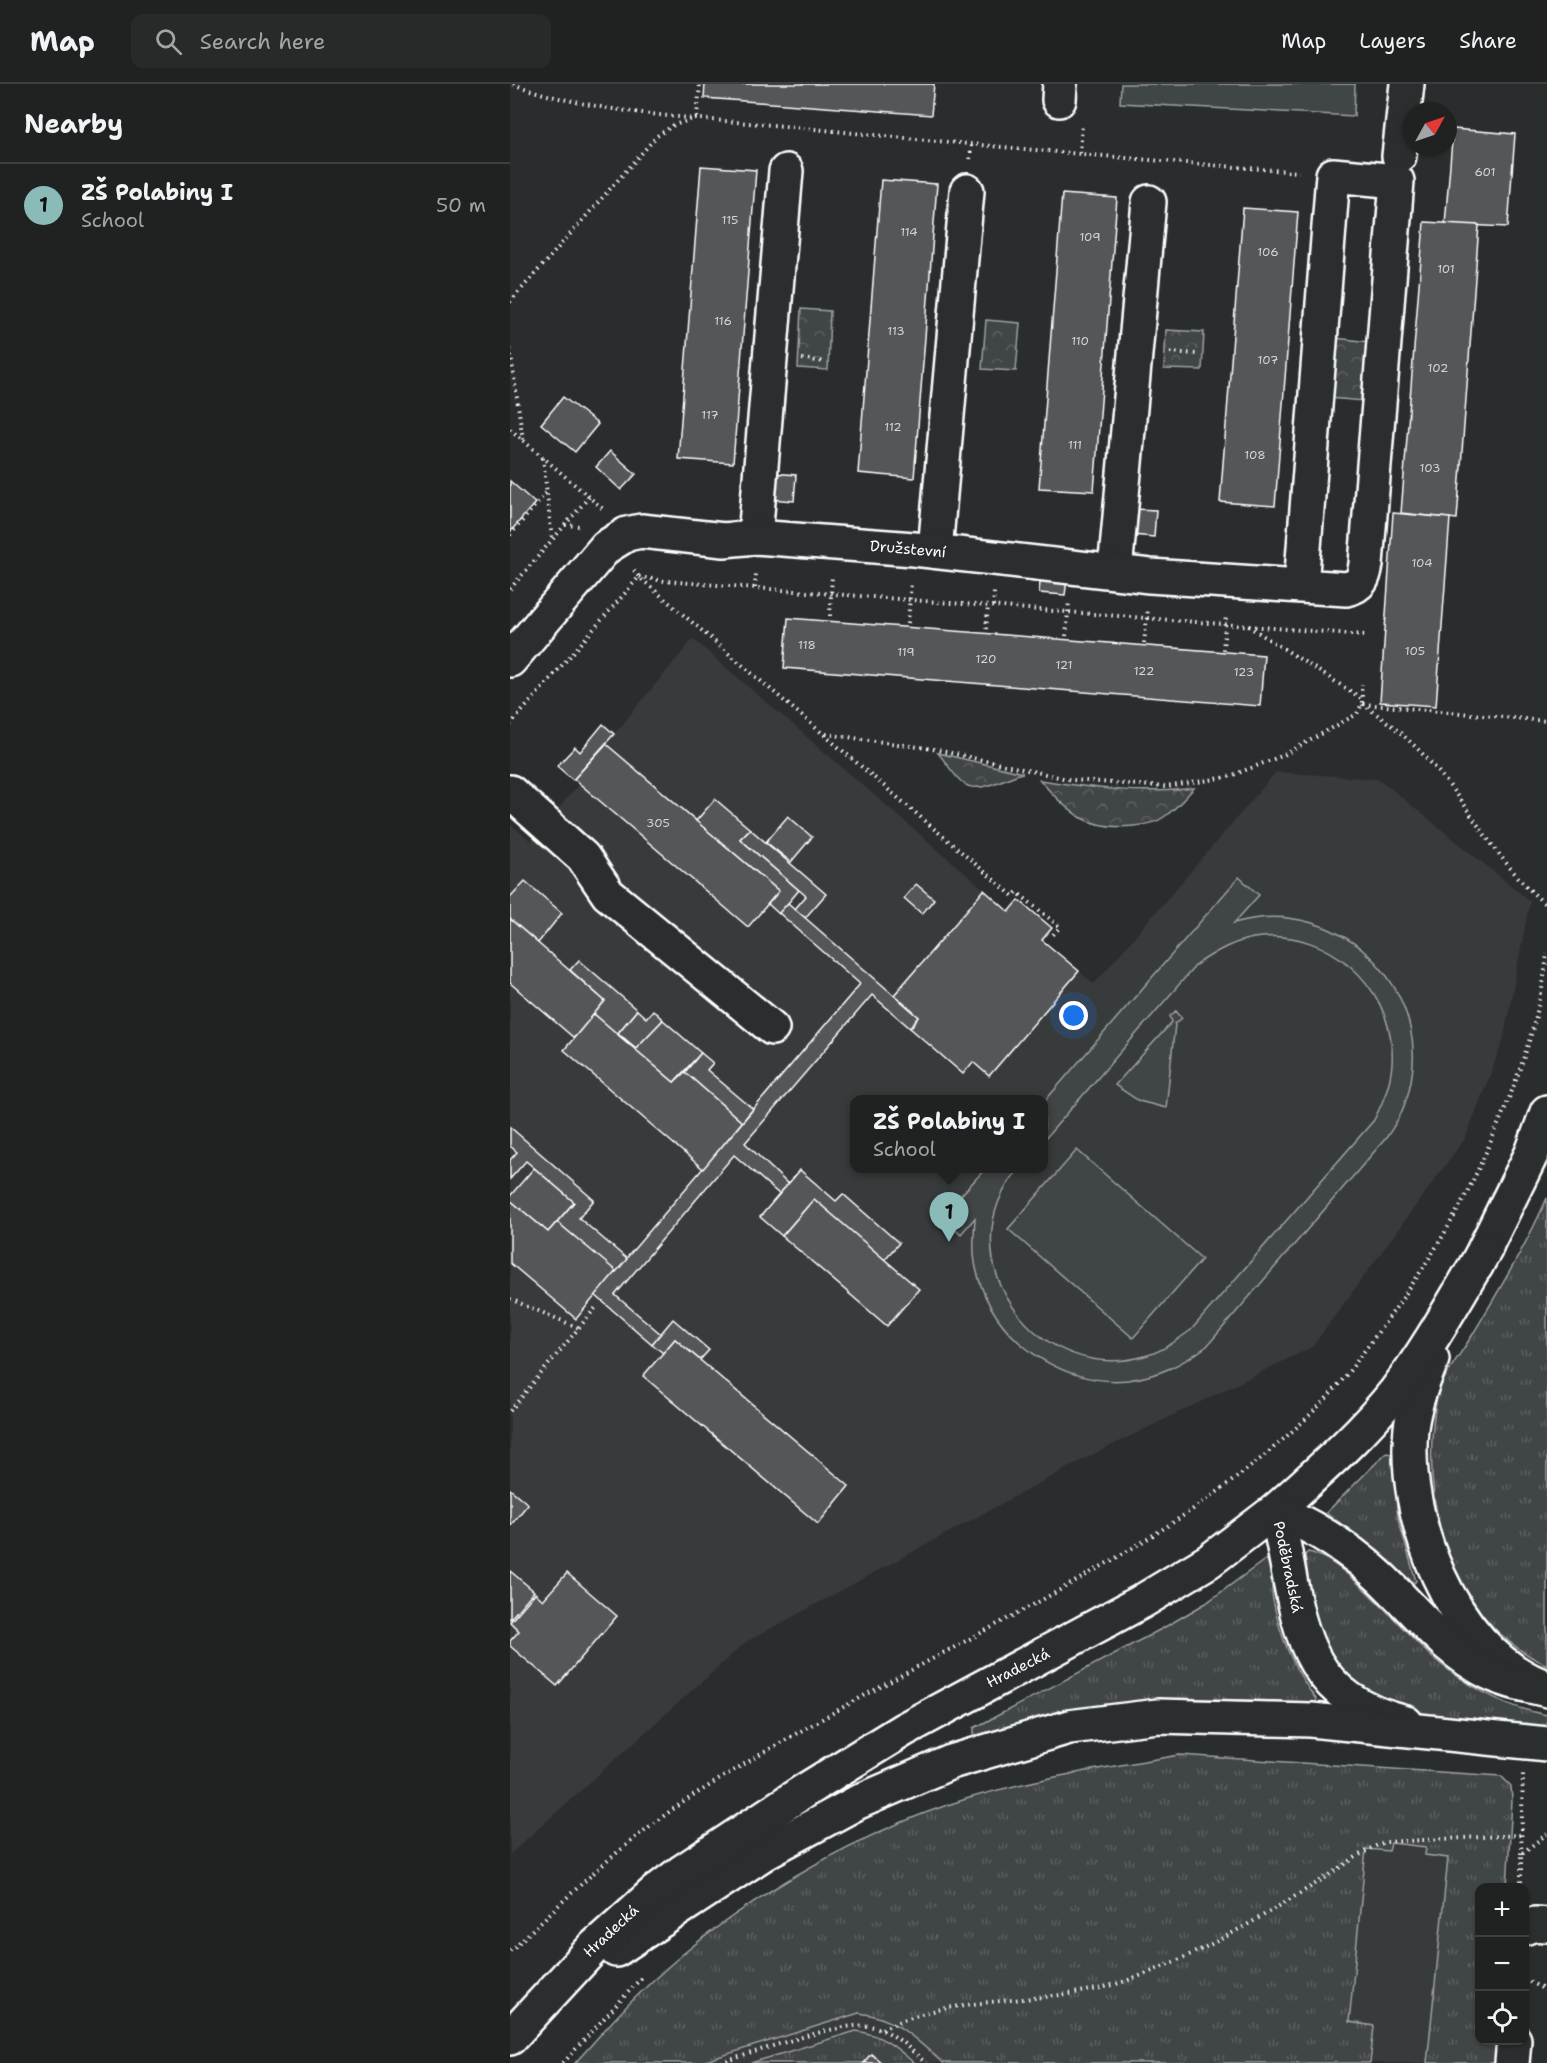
<!DOCTYPE html>
<meta charset="utf-8">
<style>
:root{--surface:#202222;--page:#282a2a;--text:#f1f3f6;--muted:#a2a4a5;--line:#3d3f40;--accent:#8bbbb9}
body{margin:0;font-family:"Shantell Sans",sans-serif;background:var(--page);color:var(--text)}
.controls{position:absolute;right:18px;bottom:18px;display:grid;overflow:hidden;border-radius:12px;box-shadow:0 2px 4px #0004}
.controls button{width:54px;height:54px;display:grid;place-items:center;padding:0;border:0;border-bottom:2px solid var(--line);background:var(--surface);color:var(--text);font:30px sans-serif}
.compass{position:absolute;left:893px;top:18px;width:54px;height:54px;border-radius:50%;background:var(--surface);box-shadow:0 2px 4px #0004;rotate:50deg}
.you{position:absolute;left:564px;top:932px;width:21px;height:21px;margin:-15px;border:4px solid #fff;border-radius:50%;background:#1a73e8;box-shadow:0 0 0 9px #1a73e833}
.badge{display:grid;place-items:center;width:39px;height:39px;border-radius:50%;background:var(--accent);color:#111;font-size:20px;font-weight:700}
.pin{position:absolute;translate:-50% -50px;filter:drop-shadow(0 2px 3px #0008)}
.pin::after{content:'';position:absolute;top:32px;width:21px;height:18px;background:inherit;clip-path:polygon(0 0,100% 0,50% 100%)}
.popup{position:absolute;left:340px;top:1011px;width:198px;height:78px;box-sizing:border-box;display:grid;place-content:center;border-radius:12px;background:var(--surface);filter:drop-shadow(0 2px 4px #0005);font-size:20px;white-space:nowrap;color:var(--muted)}
.popup b{font-size:22px;color:var(--text)}
.popup::after{content:'';position:absolute;left:50%;top:100%;margin-left:-12px;border:12px solid transparent;border-top-color:var(--surface)}
.list{margin:0;padding:0;list-style:none}
h2{display:flex;justify-content:space-between;align-items:center;height:78px;margin:0;padding:0 24px;font-size:26px}
h2 small{font-size:20px;font-weight:400;color:var(--muted)}
.list li{display:grid;grid-template-columns:39px 1fr auto;gap:18px;align-items:center;box-sizing:border-box;height:84px;padding:0 24px;border-top:2px solid var(--line)}
.list b{display:block;font-size:22px;white-space:nowrap}
.list p{margin:0;font-size:20px;white-space:nowrap;color:var(--muted)}
.list em{font-size:20px;font-style:normal;color:var(--muted)}
.icon{flex:none;width:33px;height:33px;fill:none;stroke:currentColor;stroke-width:2;stroke-linecap:round;stroke-linejoin:round}
.map{position:relative;flex:none;width:1037px;height:1979px;overflow:hidden}
header{display:flex;align-items:center;gap:36px;box-sizing:border-box;height:84px;padding:0 30px;background:var(--surface);border-bottom:2px solid var(--line)}
header strong{font-size:28px}
nav{display:flex;gap:33px;margin-inline-start:auto;font-size:21px}
.search{width:420px;height:54px;background:var(--page);display:flex;align-items:center;gap:15px;box-sizing:border-box;padding:0 21px;border-radius:12px;color:var(--muted);font-size:22px}
main{display:flex}
aside{flex:1;background:var(--surface)}
.map>svg:first-child{display:block}
.built{fill:#373a3b;fill-rule:evenodd}
.grass{fill:url(#grass-tufts);stroke:#a0a2a2;stroke-width:1.5}
.forest{fill:url(#forest-crowns);stroke:#a0a2a2;stroke-width:1.5}
.pitch{fill:#414445;stroke:#a0a2a2;stroke-width:1.5}
.building{fill:#555758;stroke:#fff;stroke-width:1.5}
.lines{fill:none;stroke-linecap:round;stroke-linejoin:round}
.minor-casing{stroke:#fff;stroke-width:38}
.major-casing{stroke:#fff;stroke-width:38}
.path{stroke:#fff;stroke-width:4;stroke-dasharray:1.5 4.5;stroke-linecap:butt}
.minor{stroke:#2a2d2e;stroke-width:33}
.major{stroke:#2a2d2e;stroke-width:33}
.labels{text-anchor:middle;dominant-baseline:central;stroke-width:4.5;stroke-linejoin:round;paint-order:stroke}
.number-label{font-size:12px;fill:#d4d5d5}
.street-label{font-size:15px;fill:#fff;stroke:#2a2d2e}
</style>
<header>
<strong>Map</strong>
<div class="search"><svg class="icon" aria-label="search" viewBox="0 0 24 24"><circle cx="10" cy="10" r="6"/><path d="M15 15l6 6"/></svg>Search here</div>
<nav><a>Map</a><a>Layers</a><a>Share</a></nav>
</header>
<main>
<aside>
<h2>Nearby<small></small></h2>
<ul class="list">
<li><span class="badge">1</span><div><b>ZŠ Polabiny I</b><p>School</p></div><em>50 m</em></li>
</ul>
</aside>
<div class="map">
<svg width="1037" height="1979" viewBox="0 0 1037 1979">
<defs>
<pattern id="grass-tufts" width="24" height="20" patternUnits="userSpaceOnUse" patternTransform="scale(1.5)"><rect width="24" height="20" fill="#414445"/><path d="M3 7l-1-3M5 7V3M7 7l1-3M15 17l-1-3M17 17v-4M19 17l1-3" fill="none" stroke="#5e6061"/></pattern>
<pattern id="forest-crowns" width="20" height="18" patternUnits="userSpaceOnUse" patternTransform="scale(1.5)"><rect width="20" height="18" fill="#414445"/><path d="M2 6a3 3 0 1 1 6 0M12 15a3 3 0 1 1 6 0" fill="none" stroke="#5e6061"/></pattern>
</defs>
<rect width="100%" height="100%" fill="#2a2d2e"/>
<filter id="ink" filterUnits="userSpaceOnUse"><feTurbulence type="fractalNoise" baseFrequency=".0167" numOctaves="2"/><feDisplacementMap in="SourceGraphic" scale="12" xChannelSelector="R" yChannelSelector="G"/><feConvolveMatrix kernelMatrix="1 2 1 2 8 2 1 2 1" color-interpolation-filters="sRGB"/></filter>
<g filter="url(#ink)">
<g class="built">
<path d="M183 555 499 827 509 816 542 844 532 856 584 900 766 688 869 695 1020 817 993 957 956 1053 802 1263 578 1373 236 1558 0 1770V740L21 757 69 700 47 682 65 663 70 667 93 640 105 649ZM344 1016H534V1084H344Z"/>
<polygon points="852,1726 987,1735 969,1804 969,1938 966,1979 156,1979"/>
</g>
<g class="grass">
<path d="M1037 1114V1581C951 1542 917 1443 922 1355 923 1340 924 1324 928 1310 934 1290 952 1268 963 1250 989 1206 1016 1162 1037 1114Z"/>
<polygon points="876,1369 881,1370 882,1374 888,1434 906,1497 904,1499 853,1455 816,1429"/>
<path d="M798 1468C833 1473 895 1549 923 1574 957 1602 994 1623 1037 1631V1649C962 1640 860 1639 817 1565 801 1538 800 1501 795 1471Z"/>
<path d="M756 1475C763 1485 761 1504 763 1516 770 1553 783 1585 806 1615L805 1619C756 1618 707 1613 658 1616 592 1620 531 1633 468 1651L464 1650V1644L655 1543 696 1519Z"/>
<path d="M670 1671 991 1692 1001 1702 1002 1716 997 1803 969 1804V1956L988 1957 986 1979H917L938 1774 915 1771 916 1763 881 1759 879 1767 856 1765 839 1938 864 1942 860 1979H433C406 1956 387 1933 349 1929L189 1979H65C85 1957 105 1933 127 1912 211 1827 342 1750 456 1715 526 1694 598 1683 670 1671Z"/>
<path d="M346 1947C371 1950 386 1963 404 1979H372L361 1970 353 1979H241Z"/>
</g>
<g class="forest">
<polygon points="291,225 320,227 318,286 288,284"/>
<polygon points="476,236 510,239 506,287 472,285"/>
<polygon points="656,246 694,248 692,286 654,285"/>
<polygon points="825,254 859,258 854,317 819,314"/>
<path d="M428 669 513 689C497 692 468 712 453 699 444 692 436 678 428 669Z"/>
<path d="M530 696C582 704 631 711 684 704 675 714 666 725 654 733 646 739 634 741 624 742 579 747 558 729 530 696Z"/>
</g>
<g class="pitch">
<polygon points="611,0 845,0 844,32 610,19"/>
<path d="M729 793 749 811 724 839C833 807 935 914 894 1022 890 1033 883 1044 876 1054L697 1262C673 1280 649 1292 618 1296 551 1303 482 1254 467 1188 462 1170 464 1152 465 1134L451 1150 432 1132 475 1085H509C432 1173 529 1306 638 1271 654 1266 667 1256 681 1246L864 1036C875 1014 884 991 882 966 878 900 819 847 752 853 727 855 706 867 686 881L534 1056V1018Z"/>
<polygon points="666,927 672,934 665,940 656,1024 629,1017 605,1001 662,938 660,932"/>
<polygon points="567,1066 692,1175 623,1254 498,1145"/>
</g>
<g class="building">
<polygon points="195,0 424,0 421,31 194,14"/>
<polygon points="943,45 1005,50 998,143 935,140"/>
<polygon points="191,82 246,86 223,379 168,375"/>
<polygon points="371,96 427,100 404,394 348,389"/>
<polygon points="552,110 607,114 584,407 529,404"/>
<polygon points="733,124 788,128 765,422 710,418"/>
<polygon points="914,138 969,141 947,435 891,429"/>
<polygon points="53,313 88,340 65,368 31,340"/>
<polygon points="100,367 126,390 111,406 86,383"/>
<polygon points="263,389 286,391 284,417 261,415"/>
<polygon points="0,397 25,419 0,448"/>
<polygon points="624,425 646,426 644,453 622,451"/>
<polygon points="883,429 940,434 926,622 870,618"/>
<polygon points="531,486 558,488 555,511 529,509"/>
<polygon points="278,534 754,571 750,622 274,584"/>
<polygon points="93,640 104,650 63,696 47,682 65,663 70,668"/>
<polygon points="96,660 269,807 238,843 64,695"/>
<polygon points="205,715 240,745 230,755 289,806 269,830 258,820 269,807 186,737"/>
<polygon points="278,732 302,753 281,778 256,758"/>
<polygon points="240,745 316,810 295,834 285,825 296,812 230,755"/>
<polygon points="15,797 52,829 28,859 0,835 0,813"/>
<polygon points="406,800 424,815 412,830 394,814"/>
<polygon points="474,806 499,828 509,816 542,844 532,856 569,887 479,992 463,978 453,990 400,944 409,933 384,911"/>
<polygon points="278,819 409,933 400,944 362,911 235,1059 278,1100 269,1110 224,1071 105,1211 151,1250 142,1260 85,1211 350,900 269,829"/>
<polygon points="0,835 95,917 64,954 0,899"/>
<polygon points="69,876 127,926 107,950 84,930 95,917 60,886"/>
<polygon points="127,926 136,934 143,926 153,936 126,964 108,949"/>
<polygon points="84,930 164,998 175,988 232,1038 193,1085 54,966"/>
<polygon points="153,936 191,969 164,998 107,950 126,964"/>
<polygon points="191,969 203,979 197,986 243,1025 232,1038 175,988"/>
<polygon points="0,1043 84,1116 69,1134 117,1175 106,1188 47,1138 64,1118 16,1077 0,1095 0,1076 7,1068 0,1062"/>
<polygon points="24,1084 64,1118 38,1148 0,1116 0,1112"/>
<polygon points="290,1086 326,1117 333,1110 389,1159 374,1176 304,1115 272,1152 250,1133"/>
<polygon points="304,1115 409,1205 377,1242 272,1152"/>
<polygon points="0,1116 38,1148 47,1138 106,1187 66,1235 0,1179"/>
<polygon points="163,1235 199,1266 190,1276 165,1255 153,1269 142,1260"/>
<polygon points="165,1255 339,1402 308,1440 133,1292"/>
<polygon points="0,1405 18,1420 0,1442"/>
<polygon points="0,1487 24,1507 0,1535"/>
<polygon points="57,1489 107,1532 47,1602 0,1562 0,1557 9,1547 0,1538 25,1509 33,1516"/>
<polygon points="361,1970 372,1979 353,1979"/>
</g>
<g class="lines">
<g class="minor-casing">
<g id="minor">
<polyline points="549,16 550,0"/>
<polyline points="889,72 897,0"/>
<polyline points="245,453 276,87"/>
<polyline points="425,467 457,107"/>
<polyline points="605,487 639,118"/>
<path d="M0 576 96 463 117 450 131 447 214 456 245 453 404 465 640 492 836 505C851 502 854 494 856 480L887 97 823 91 791 502"/>
<polyline points="0,708 73,773 98,810 262,944"/>
<polyline points="966,1182 1022,1069 1037,1028"/>
<path d="M922 1275C913 1297 904 1320 901 1344 892 1433 941 1563 1028 1600"/>
<path d="M896 1639C779 1610 790 1522 766 1426 808 1388 851 1351 886 1307 920 1262 947 1212 976 1164"/>
<polyline points="1014,1844 1025,1840 1037,1841"/>
<polyline points="1002,1979 1004,1956"/>
</g>
</g>
<g class="major-casing">
<g id="major">
<polyline points="106,1866 259,1766 348,1718 441,1678 559,1643 648,1632 801,1636 1037,1660"/>
<path d="M0 1954 85 1862 144 1809 173 1787 294 1707 393 1646 631 1518 699 1477 766 1426C804 1443 839 1464 870 1493 904 1525 936 1568 980 1589 997 1598 1018 1601 1037 1606"/>
</g>
</g>
<g class="path">
<path d="M3 0C89 32 193 34 284 43 452 60 621 75 789 88"/>
<polyline points="187,33 190,0"/>
<polyline points="570,69 572,40"/>
<polyline points="460,75 461,61"/>
<polyline points="0,218 147,52 164,41 186,34"/>
<polyline points="0,265 13,356"/>
<polyline points="660,268 687,270"/>
<polyline points="292,275 315,278"/>
<polyline points="0,345 93,425"/>
<polyline points="33,374 42,455"/>
<polyline points="55,441 70,442"/>
<polyline points="0,451 36,409"/>
<polyline points="124,486 129,493 503,812 507,808 550,843 541,853"/>
<polyline points="129,493 155,497 855,551"/>
<polyline points="245,504 246,487"/>
<polyline points="0,505 79,413"/>
<polyline points="483,522 484,508"/>
<polyline points="320,532 322,491"/>
<polyline points="398,539 401,498"/>
<polyline points="738,542 851,614"/>
<polyline points="476,545 478,522"/>
<polyline points="556,552 559,517"/>
<polyline points="634,559 638,524"/>
<polyline points="713,566 716,531"/>
<path d="M852 620C884 641 912 666 936 697 971 743 993 783 1037 822"/>
<polyline points="853,620 1037,637"/>
<polyline points="0,641 129,493"/>
<polyline points="316,650 423,665 562,696 656,703 718,693 774,671 847,630 852,620 852,600"/>
<polyline points="0,1215 69,1244"/>
<polyline points="0,1327 87,1222"/>
<polyline points="1011,1770 1013,1690"/>
<polyline points="1011,1804 1011,1770 1037,1750"/>
<path d="M0 1867C58 1813 115 1755 183 1712 284 1647 391 1592 497 1535 611 1473 718 1413 811 1320 830 1301 847 1277 863 1255 902 1203 938 1149 966 1090 998 1021 1030 945 1037 869"/>
<polyline points="1014,1895 1037,1907"/>
<path d="M372 1945C436 1913 508 1920 576 1907 602 1903 631 1892 654 1882 708 1860 761 1827 810 1797 832 1784 853 1765 876 1758L1011 1751"/>
<polyline points="53,1979 134,1891"/>
<path d="M211 1979C243 1969 330 1937 359 1942 382 1945 399 1965 416 1979"/>
</g>
<use href="#minor" class="minor"/>
<use href="#major" class="major"/>
</g>
</g>
<g class="labels">
<g class="number-label">
<text x="975" y="88">601</text>
<text x="220" y="136">115</text>
<text x="399" y="148">114</text>
<text x="580" y="153">109</text>
<text x="758" y="168">106</text>
<text x="936" y="185">101</text>
<text x="213" y="237">116</text>
<text x="386" y="247">113</text>
<text x="570" y="257">110</text>
<text x="758" y="276">107</text>
<text x="928" y="284">102</text>
<text x="200" y="331">117</text>
<text x="383" y="343">112</text>
<text x="565" y="361">111</text>
<text x="745" y="371">108</text>
<text x="920" y="384">103</text>
<text x="912" y="479">104</text>
<text x="297" y="561">118</text>
<text x="905" y="567">105</text>
<text x="396" y="568">119</text>
<text x="476" y="575">120</text>
<text x="554" y="581">121</text>
<text x="634" y="587">122</text>
<text x="734" y="588">123</text>
<text x="148" y="739">305</text>
</g>
<g class="street-label">
<text transform="translate(398 465) rotate(5)">Družstevní</text>
<text transform="translate(778 1483) rotate(78)">Poděbradská</text>
<text transform="translate(508 1584) rotate(-27)">Hradecká</text>
<text transform="translate(101 1847) rotate(-43)">Hradecká</text>
</g>
</g>
</svg>
<div class="controls">
<button>+</button>
<button>−</button>
<button><svg class="icon" aria-label="locate" viewBox="0 0 24 24"><circle cx="12" cy="12" r="6"/><path d="M12 2v4M12 18v4M2 12h4M18 12h4"/></svg></button>
</div>
<svg class="compass" viewBox="-18 -18 36 36"><path d="M0-13l5 13h-10z" fill="#e53935"/><path d="M0 13l5-13h-10z" fill="#a2a4a5"/></svg>
<div class="you"></div>
<div class="pin badge" style="left:439px;top:1158px">1</div>
<div class="popup"><b>ZŠ Polabiny I</b>School</div>
</div>
</main>
